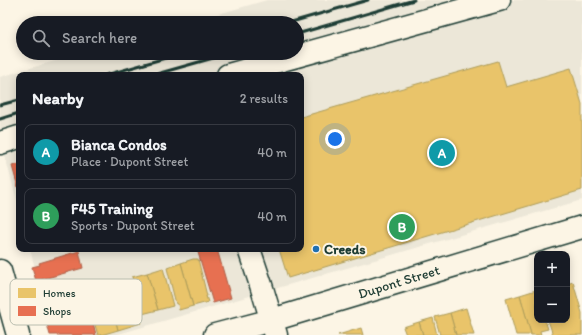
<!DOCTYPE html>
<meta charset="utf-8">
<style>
:root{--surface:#171b24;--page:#20242c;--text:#f1f3f6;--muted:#9ea1a6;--line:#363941;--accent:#1f6fb2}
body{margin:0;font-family:Itim,sans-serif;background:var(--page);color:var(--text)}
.controls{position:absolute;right:12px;bottom:12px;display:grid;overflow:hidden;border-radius:8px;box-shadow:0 2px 10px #0003}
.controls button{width:36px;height:36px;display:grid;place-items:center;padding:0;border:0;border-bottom:1px solid var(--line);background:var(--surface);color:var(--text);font:20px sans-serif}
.you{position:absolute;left:335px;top:139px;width:14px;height:14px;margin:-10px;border:3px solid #fff;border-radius:50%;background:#1a73e8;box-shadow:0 0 0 6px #1a73e833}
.badge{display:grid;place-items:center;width:26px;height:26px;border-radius:50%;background:var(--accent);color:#fff;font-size:13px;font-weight:700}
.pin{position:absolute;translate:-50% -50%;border:2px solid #fff;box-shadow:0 1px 4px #0006}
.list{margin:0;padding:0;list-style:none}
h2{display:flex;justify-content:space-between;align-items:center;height:52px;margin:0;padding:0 16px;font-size:17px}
h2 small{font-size:13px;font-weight:400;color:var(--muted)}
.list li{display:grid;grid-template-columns:26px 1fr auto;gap:12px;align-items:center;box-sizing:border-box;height:56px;margin:0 8px 8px;padding:0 8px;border:1px solid var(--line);border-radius:8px}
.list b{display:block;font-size:15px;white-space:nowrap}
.list p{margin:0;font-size:13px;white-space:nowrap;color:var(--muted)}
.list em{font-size:13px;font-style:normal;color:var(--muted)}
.icon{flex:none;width:22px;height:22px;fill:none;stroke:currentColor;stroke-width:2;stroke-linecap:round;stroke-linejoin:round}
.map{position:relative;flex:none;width:582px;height:335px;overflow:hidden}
.search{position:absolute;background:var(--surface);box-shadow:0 2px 10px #0003;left:16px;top:16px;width:288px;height:44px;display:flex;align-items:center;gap:10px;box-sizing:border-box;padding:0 14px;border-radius:22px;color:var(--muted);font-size:15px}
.panel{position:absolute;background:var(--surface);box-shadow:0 2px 10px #0003;left:16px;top:72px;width:288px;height:180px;border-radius:8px}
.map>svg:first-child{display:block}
.built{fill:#ece7d8}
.homes{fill:#e9c46a;stroke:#ac9c5a}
.shops{fill:#e76f51;stroke:#ab6048}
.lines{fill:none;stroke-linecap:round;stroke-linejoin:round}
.minor-casing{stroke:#1f3d34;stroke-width:25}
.major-casing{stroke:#1f3d34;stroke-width:25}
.minor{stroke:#fcf5e5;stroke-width:22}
.major{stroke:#fcf5e5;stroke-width:22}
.rail{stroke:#1f3d34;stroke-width:3}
.poi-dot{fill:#1f6fb2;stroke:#fcf5e5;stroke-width:1.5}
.labels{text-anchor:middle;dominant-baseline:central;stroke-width:4;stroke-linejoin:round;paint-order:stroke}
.poi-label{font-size:14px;font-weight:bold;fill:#1f3d34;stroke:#fcf5e5;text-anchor:start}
.street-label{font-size:14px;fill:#1f3d34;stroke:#fcf5e5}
.key{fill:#fcf5e5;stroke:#babeb0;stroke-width:1}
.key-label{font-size:11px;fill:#1f3d34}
</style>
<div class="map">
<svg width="582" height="335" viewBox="0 0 582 335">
<rect width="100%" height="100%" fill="#fcf5e5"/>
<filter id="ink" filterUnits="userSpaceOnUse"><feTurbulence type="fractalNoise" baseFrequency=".025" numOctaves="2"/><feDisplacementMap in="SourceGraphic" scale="8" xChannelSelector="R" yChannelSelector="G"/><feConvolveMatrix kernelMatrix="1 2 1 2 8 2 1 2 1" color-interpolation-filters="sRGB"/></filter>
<g filter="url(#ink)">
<polygon class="built" points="267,0 582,0 582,200 115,335 52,335 30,249 301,249 301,75 19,75 19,208 0,138 0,77 82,53 297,53 297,23 187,23"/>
<g class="homes">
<polygon points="498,61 506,87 571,68 582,104 582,190 288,278 279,249 301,249 301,117"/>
<polygon points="193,259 198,259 207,296 206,296 208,302 193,306 181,263"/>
<polygon points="181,263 193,306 179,310 178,304 176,304 167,268"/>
<polygon points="163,268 173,306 158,310 147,273"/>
<polygon points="147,273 158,310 142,314 132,277"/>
<polygon points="573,282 582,313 582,335 553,335 548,320 567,320 567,284"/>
<polygon points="131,286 139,315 138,315 141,323 118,330 108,292"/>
<polygon points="536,290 537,320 545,320 548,329 540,331 541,335 531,335 520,295"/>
<polygon points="108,292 118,330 101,335 98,335 87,298"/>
<polygon points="520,295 531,334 528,335 516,335 506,299"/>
<polygon points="466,308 474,335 456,335 450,313"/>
<polygon points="450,313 456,335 440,335 435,317"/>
<polygon points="433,318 437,335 423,335 419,322"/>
<polygon points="419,322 423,335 406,335 403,327"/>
<polygon points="361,328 363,335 338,335"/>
</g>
<g class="shops">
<polygon points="19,164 19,191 12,166"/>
<polygon points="197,249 217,249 231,298 213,303"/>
<polygon points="79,251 83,268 36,281 32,267 40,265 39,263"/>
<polygon points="79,283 83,299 87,298 96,335 50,335 38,291 55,288 59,301 69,299 66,287"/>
</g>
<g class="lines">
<g class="minor-casing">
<g id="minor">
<polyline points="228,75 499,0"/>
<polyline points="0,143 19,137"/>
<polyline points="249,249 261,285 276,335"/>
</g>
</g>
<g class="major-casing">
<g id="major">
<polyline points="0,271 18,335"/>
<polyline points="215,335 272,320 582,227"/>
</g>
</g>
<use href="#minor" class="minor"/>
<use href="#major" class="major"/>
<g class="rail">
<polyline points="288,23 368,0"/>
<polyline points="297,34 414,0"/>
<polyline points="106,75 183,53"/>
<polyline points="153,75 231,53"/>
<polyline points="0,105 19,100"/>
<polyline points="0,119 19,113"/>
</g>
</g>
</g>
<circle class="poi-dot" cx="316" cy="249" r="4"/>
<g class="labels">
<g class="poi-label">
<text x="324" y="249">Creeds</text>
</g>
<g class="street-label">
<text transform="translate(399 282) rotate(-17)">Dupont Street</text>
</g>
</g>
<rect x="10" y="279" width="132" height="46" rx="6" class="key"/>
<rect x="18" y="288" width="18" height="10" fill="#e9c46a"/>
<rect x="18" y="306" width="18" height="10" fill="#e76f51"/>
<g class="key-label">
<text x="43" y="297">Homes</text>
<text x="43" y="315">Shops</text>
</g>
</svg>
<div class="controls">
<button>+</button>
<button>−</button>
</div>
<div class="you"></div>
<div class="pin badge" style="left:442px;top:153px;background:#0f9aa8">A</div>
<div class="pin badge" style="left:402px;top:227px;background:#2e9e5b">B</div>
<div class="search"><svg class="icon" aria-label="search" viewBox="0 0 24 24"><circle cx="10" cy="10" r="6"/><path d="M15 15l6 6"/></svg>Search here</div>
<section class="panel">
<h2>Nearby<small>2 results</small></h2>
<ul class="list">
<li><span class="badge" style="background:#0f9aa8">A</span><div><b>Bianca Condos</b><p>Place · Dupont Street</p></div><em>40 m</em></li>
<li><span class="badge" style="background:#2e9e5b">B</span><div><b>F45 Training</b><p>Sports · Dupont Street</p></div><em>40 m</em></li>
</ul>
</section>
</div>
